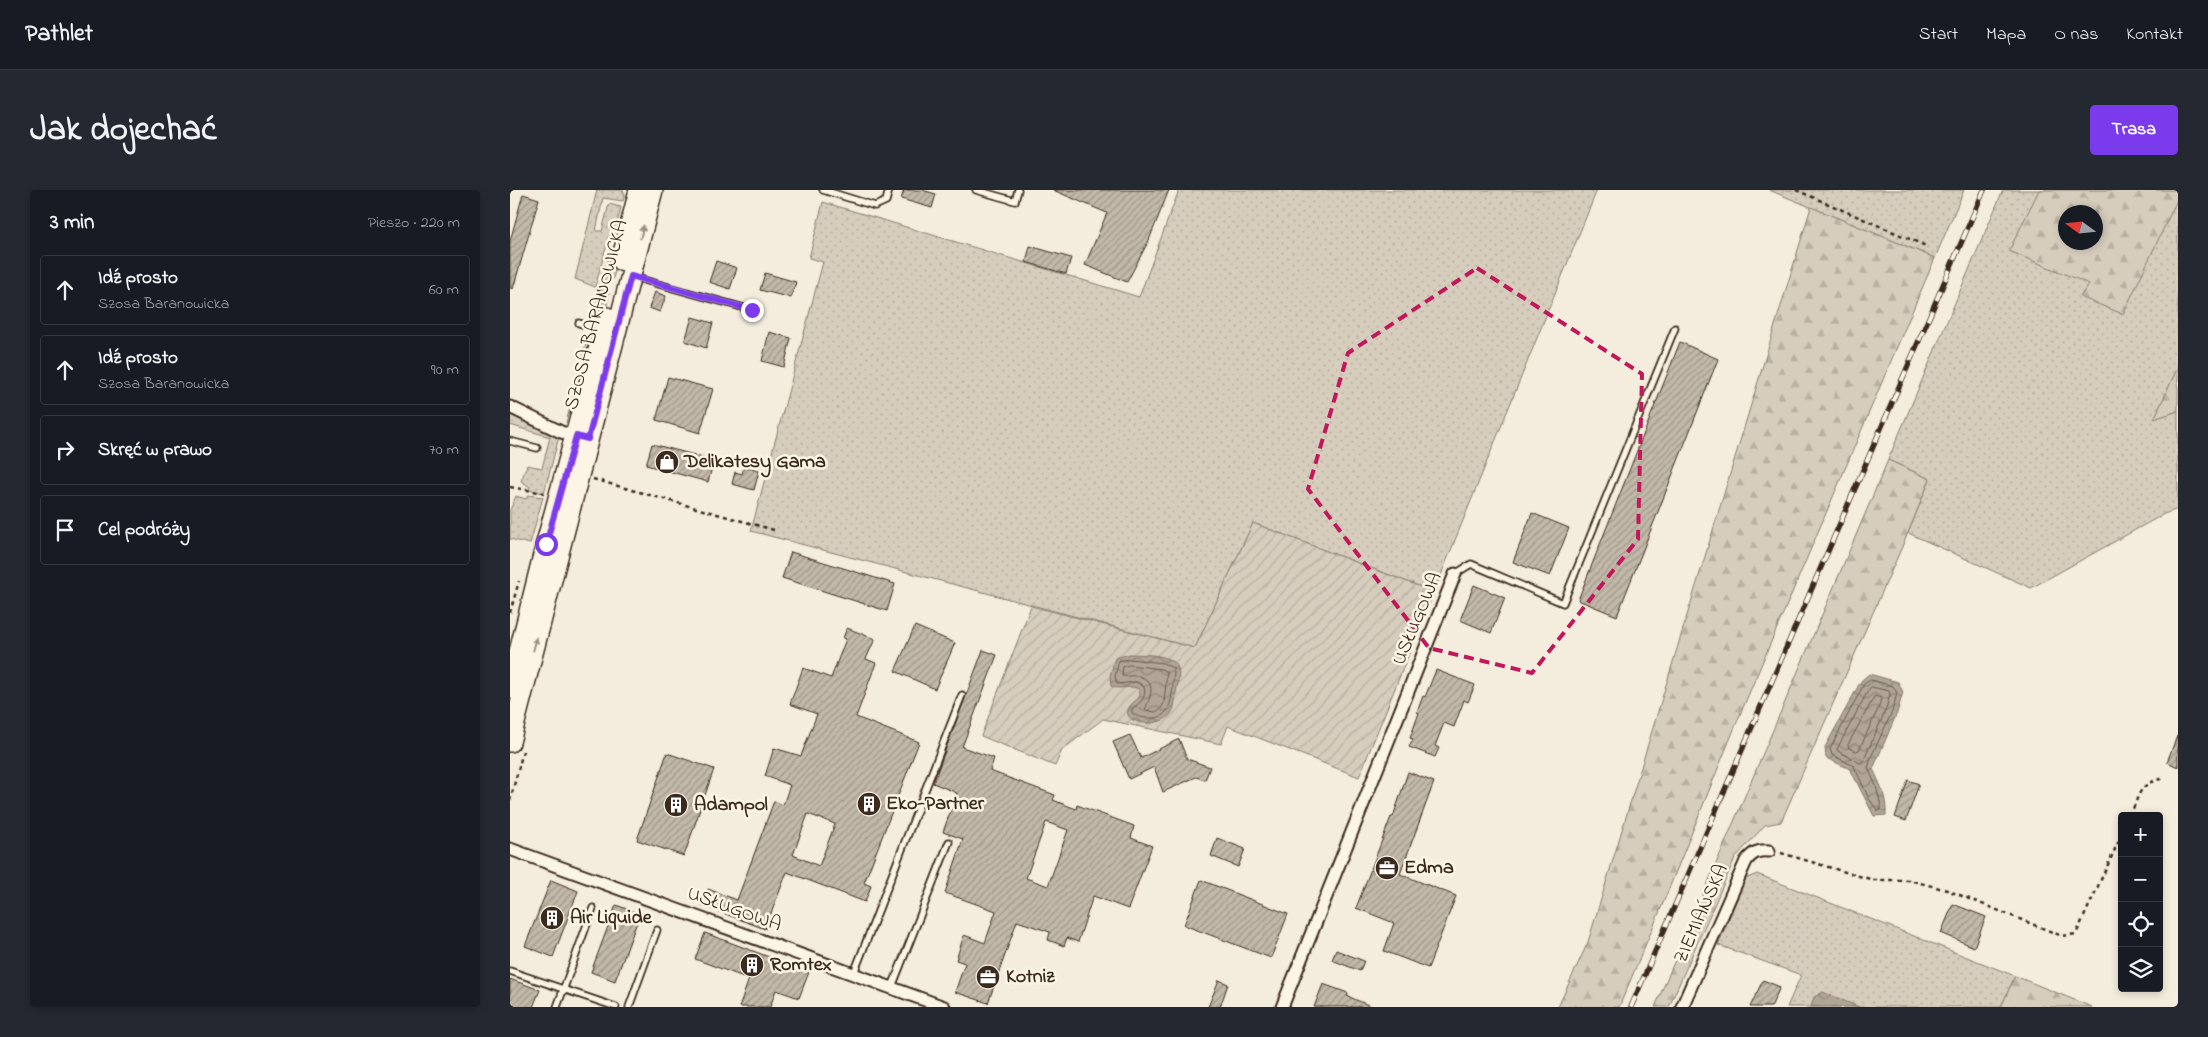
<!DOCTYPE html>
<html lang="pl">
<meta charset="utf-8">
<style>
:root{--surface:#171b24;--page:#242831;--text:#f1f3f6;--muted:#9ea1a6;--line:#363941;--accent:#7c3aed}
body{margin:0;font-family:"Indie Flower",sans-serif;background:var(--page);color:var(--text)}
.controls{position:absolute;right:15px;bottom:15px;display:grid;overflow:hidden;border-radius:5px;box-shadow:0 2px 8px #0003}
.controls button{width:45px;height:45px;display:grid;place-items:center;padding:0;border:0;border-bottom:1px solid var(--line);background:var(--surface);color:var(--text);font:25px sans-serif}
.compass{position:absolute;left:1548px;top:15px;width:45px;height:45px;border-radius:50%;background:var(--surface);box-shadow:0 2px 8px #0003;rotate:285deg}
.stop{position:absolute;width:15px;height:15px;margin:-11px;border:4px solid #7c3aed;border-radius:50%;background:#fff}
.stop.end{background:#7c3aed;border-color:#fff;box-shadow:0 1px 5px #0008}
.list{margin:0;padding:0;list-style:none}
h2{display:flex;justify-content:space-between;align-items:center;height:65px;margin:0;padding:0 20px;font-size:21px}
h2 small{font-size:16px;font-weight:400;color:var(--muted)}
.list li{display:grid;grid-template-columns:32px 1fr auto;gap:15px;align-items:center;box-sizing:border-box;height:70px;margin:0 10px 10px;padding:0 10px;border:1px solid var(--line);border-radius:5px}
.list b{display:block;font-size:19px;white-space:nowrap}
.list p{margin:0;font-size:16px;white-space:nowrap;color:var(--muted)}
.list em{font-size:16px;font-style:normal;color:var(--muted)}
.icon{flex:none;width:28px;height:28px;fill:none;stroke:currentColor;stroke-width:2;stroke-linecap:round;stroke-linejoin:round}
.map{position:relative;flex:none;width:1668px;height:817px;overflow:hidden;border-radius:5px}
header{display:flex;align-items:center;gap:30px;box-sizing:border-box;height:70px;padding:0 25px;background:var(--surface);border-bottom:1px solid var(--line)}
header strong{font-size:24px}
nav{display:flex;gap:28px;margin-inline-start:auto;font-size:18px}
.intro{display:flex;align-items:center;justify-content:space-between;box-sizing:border-box;height:120px;padding:0 30px}
h1{margin:0;font-size:35px}
.button{padding:12px 22px;border-radius:5px;background:var(--accent);color:#fff;font-size:18px;font-weight:700}
main{display:flex;gap:30px;padding:0 30px}
aside{flex:1;background:var(--surface);border-radius:5px;box-shadow:0 2px 8px #0003}
.map>svg:first-child{display:block}
.grass{fill:url(#grass-dots);stroke:#887c6e;fill-rule:evenodd}
.forest{fill:url(#forest-firs);stroke:#887c6e;fill-rule:evenodd}
.garden{fill:url(#garden-furrows);stroke:#887c6e}
.water{fill:url(#water-waves);stroke:#817466}
.lines{fill:none;stroke-linecap:round;stroke-linejoin:round}
.shore{stroke:#6a5b4e;stroke-width:1}
.stream{stroke:#817466;stroke-width:4}
.building{fill:url(#building-hatch);stroke:#3b2a1e;fill-rule:evenodd}
.service-casing{stroke:#3b2a1e;stroke-width:9}
.minor-casing{stroke:#3b2a1e;stroke-width:15}
.primary-casing{stroke:#3b2a1e;stroke-width:22}
.path{stroke:#3b2a1e;stroke-width:2.5;stroke-dasharray:4 4;stroke-linecap:butt}
.service{stroke:#fcf5e5;stroke-width:5.5}
.minor{stroke:#fcf5e5;stroke-width:11}
.primary{stroke:#fcf5e5;stroke-width:19}
.rail-casing{stroke:#3b2a1e;stroke-width:5.5}
.rail{stroke:#fcf5e5;stroke-width:4;stroke-dasharray:11;stroke-linecap:butt}
.oneway{fill:#9c9082}
.route{stroke:#7c3aed;stroke-width:6}
.marked{fill:none;stroke:#c2185b;stroke-width:4;stroke-dasharray:10 6;stroke-linejoin:round}
.labels{text-anchor:middle;dominant-baseline:central;stroke-width:5;stroke-linejoin:round;paint-order:stroke}
.street-label{font-size:20px;fill:#3b2a1e;stroke:#fcf5e5}
.poi-label{font-size:20px;font-weight:bold;fill:#3b2a1e;stroke:#fcf5e5;text-anchor:start}
</style>
<header>
<strong>Pathlet</strong>
<nav><a>Start</a><a>Mapa</a><a>O nas</a><a>Kontakt</a></nav>
</header>
<div class="intro"><h1>Jak dojechać</h1><a class="button">Trasa</a></div>
<main>
<aside>
<h2>3 min<small>Pieszo · 220 m</small></h2>
<ul class="list">
<li><svg class="icon" aria-label="ahead" viewBox="0 0 24 24"><path d="M12 20V5M6 11l6-6 6 6"/></svg><div><b>Idź prosto</b><p>Szosa Baranowicka</p></div><em>60 m</em></li>
<li><svg class="icon" aria-label="ahead" viewBox="0 0 24 24"><path d="M12 20V5M6 11l6-6 6 6"/></svg><div><b>Idź prosto</b><p>Szosa Baranowicka</p></div><em>90 m</em></li>
<li><svg class="icon" aria-label="right" viewBox="0 0 24 24"><path d="M7 20v-9h11M14 6l5 5-5 5"/></svg><div><b>Skręć w prawo</b></div><em>70 m</em></li>
<li><svg class="icon" aria-label="arrive" viewBox="0 0 24 24"><path d="M6 21V4h12l-3 4 3 4H6"/></svg><div><b>Cel podróży</b></div></li>
</ul>
</aside>
<div class="map">
<svg width="1668" height="817" viewBox="0 0 1668 817">
<defs>
<pattern id="grass-dots" width="8" height="8" patternUnits="userSpaceOnUse" patternTransform="scale(1.25)"><rect width="8" height="8" fill="#d6cdbd"/><path d="M2 2h.1M6 6h.1" fill="none" stroke="#b9b0a2" stroke-width="1.8" stroke-linecap="round"/></pattern>
<pattern id="forest-firs" width="22" height="20" patternUnits="userSpaceOnUse" patternTransform="scale(1.25)"><rect width="22" height="20" fill="#d6cdbd"/><path d="M5 1l3.5 6h-7zM16 11l3.5 6h-7z" fill="#b9b0a2"/></pattern>
<pattern id="garden-furrows" width="10" height="10" patternUnits="userSpaceOnUse" patternTransform="scale(1.25)"><rect width="10" height="10" fill="#d6cdbd"/><path d="M-1 1l2-2M0 10L10 0M9 11l2-2" fill="none" stroke="#b9b0a2"/></pattern>
<pattern id="water-waves" width="16" height="10" patternUnits="userSpaceOnUse" patternTransform="scale(1.25)"><rect width="16" height="10" fill="#b0a596"/><path d="M0 5q4-4 8 0t8 0" fill="none" stroke="#90877a"/></pattern>
<pattern id="building-hatch" width="6" height="6" patternUnits="userSpaceOnUse" patternTransform="scale(1.25)"><rect width="6" height="6" fill="#c3b9aa"/><path d="M-1 1l2-2M0 6l6-6M5 7l2-2" fill="none" stroke="#a0978a"/></pattern>
</defs>
<rect width="100%" height="100%" fill="#f4eddd"/>
<filter id="ink" filterUnits="userSpaceOnUse"><feTurbulence type="fractalNoise" baseFrequency=".02" numOctaves="2"/><feDisplacementMap in="SourceGraphic" scale="10" xChannelSelector="R" yChannelSelector="G"/><feConvolveMatrix kernelMatrix="1 2 1 2 8 2 1 2 1" color-interpolation-filters="sRGB"/></filter>
<g filter="url(#ink)">
<g class="grass">
<polygon points="87,0 113,0 115,4 113,11 93,8 86,41 92,41 99,14 111,17 103,50 98,51 85,97 65,89"/>
<polygon points="669,0 1087,0 924,402 743,333 685,458 241,341 313,72 299,68 313,12 629,107"/>
<polygon points="1259,0 1454,0 1425,68"/>
<path d="M1493 0H1668V177L1645 228 1668 221V319L1654 324 1521 398 1398 343 1420 289 1378 270ZM1556 22H1586V52H1556Z"/>
<polygon points="99,66 105,67 107,73 103,89 98,91 93,89"/>
<path d="M91 97 96 98 99 104C97 114 96 130 85 134L82 132Z"/>
<polygon points="79,141 86,145 67,227 56,233"/>
<polygon points="0,225 49,247 34,303 18,300 20,297 11,291 17,275 32,278 40,247 0,235"/>
<polygon points="18,305 33,307 20,354 0,349 0,320 6,306 16,309"/>
<polygon points="1247,684 1505,786 1491,817 1277,817 1291,785 1208,755 1235,689"/>
</g>
<g class="forest">
<path d="M1529 0H1668V8L1613 124 1570 107 1579 94 1499 61ZM1586 22V52H1556V22Z"/>
<polygon points="1301,17 1425,68 1229,527 1149,723 1109,817 1048,817 1078,752"/>
<polygon points="1668,177 1668,221 1644,229"/>
<polygon points="1378,270 1420,289 1398,343 1271,632 1255,635 1225,668 1159,817 1145,817"/>
<polygon points="1505,786 1582,817 1491,817"/>
</g>
<polygon class="garden" points="743,333 924,402 849,587 718,536 711,554 593,529 552,560 545,576 471,546 521,416 685,458"/>
<g class="water">
<path d="M620 464C633 465 660 463 667 476 671 484 667 495 666 503 665 509 665 517 662 522 650 543 594 532 629 508V499C621 494 611 501 601 496L600 486 605 468Z"/>
<path d="M1359 484 1388 492 1393 502 1387 523 1363 579C1370 594 1377 608 1376 625L1364 626 1340 579 1316 568 1315 557 1351 491Z"/>
<polygon points="1313,802 1349,817 1301,817 1304,807"/>
</g>
<g class="lines">
<g class="shore">
<path d="M620 469 653 473 663 478 664 483C662 499 664 529 642 528 635 528 628 528 622 523V519C630 512 637 509 634 497L626 492 607 494 605 486 609 471Z"/>
<path d="M620 475 651 479 657 482 654 513 650 520 645 522 635 520C639 509 649 491 628 486 622 485 617 487 612 486L613 477Z"/>
<polygon points="1361,490 1383,496 1387,503 1382,522 1361,567 1358,578 1366,596 1371,616 1371,620 1368,621 1359,609 1344,576 1322,565 1320,559 1354,494"/>
<polygon points="1362,497 1379,501 1380,504 1376,519 1353,572 1350,573 1328,561 1327,559 1359,499"/>
<polygon points="1365,506 1371,508 1369,517 1349,560 1346,561 1339,558 1338,555"/>
</g>
<g class="stream">
<polyline points="98,85 103,72"/>
<polyline points="87,125 94,102"/>
<polyline points="79,157 82,144"/>
</g>
</g>
<g class="building">
<polygon points="394,0 412,0 426,4 422,18 391,9"/>
<polygon points="543,0 659,0 639,50 617,92 575,75 597,23"/>
<polygon points="13,4 29,9 3,99 0,98 0,51"/>
<polygon points="520,56 561,68 556,84 516,72"/>
<polygon points="206,71 227,78 220,99 199,92"/>
<polygon points="255,83 286,92 281,108 250,100"/>
<polygon points="145,102 156,106 150,122 139,118"/>
<polygon points="182,127 203,133 196,158 175,151"/>
<polygon points="259,142 281,148 274,177 252,171"/>
<polygon points="1170,152 1208,169 1107,426 1068,410"/>
<polygon points="158,187 203,199 190,243 146,230"/>
<polygon points="142,254 204,270 198,292 136,275"/>
<polygon points="234,277 249,281 244,300 222,294 225,282 232,284"/>
<polygon points="1022,323 1059,338 1040,386 1003,372"/>
<polygon points="281,362 385,394 377,421 272,388"/>
<polygon points="964,395 995,408 981,443 950,430"/>
<polygon points="405,436 445,453 425,499 385,481"/>
<path d="M337 438 365 449 356 469 366 473 346 527 409 552 354 693 361 696 355 712 277 682 255 739 192 715 198 699 227 710 264 611 273 615 280 595 255 586 264 558 291 566 307 524 280 514 293 478 321 488 336 449 333 448ZM298 624 325 634 309 676 283 665Z"/>
<path d="M473 460 487 465 452 557 484 568 480 581 545 605 543 610 566 619 567 615 624 636 621 648 642 656 618 719 583 706 568 752 557 748 554 756 538 750 540 742 507 731 478 813 445 802 455 773 446 770 454 745 475 753 486 721 435 703 453 649 433 642 447 603 423 593ZM536 632 558 640 538 696 516 688Z"/>
<polygon points="926,480 965,495 958,512 954,510 944,537 934,533 925,556 929,558 925,567 899,557 903,549 900,548 909,523 907,522 913,506 915,507"/>
<polygon points="620,545 631,568 669,549 677,569 700,577 695,590 686,587 653,602 644,577 619,589 603,552"/>
<polygon points="1667,546 1668,546 1668,577 1657,572"/>
<polygon points="157,563 204,579 174,666 127,650"/>
<polygon points="898,582 924,592 890,684 946,706 918,778 874,761 884,733 846,718 881,627 883,627"/>
<polygon points="1398,590 1409,594 1396,631 1385,627"/>
<polygon points="707,648 735,659 728,677 701,666"/>
<polygon points="41,690 68,701 43,767 15,756"/>
<polygon points="691,690 778,724 761,768 674,735"/>
<polygon points="1443,714 1476,727 1464,757 1431,743"/>
<polygon points="106,715 130,724 105,791 81,782"/>
<polygon points="195,743 299,782 289,808 266,800 260,817 229,817 239,789 185,769"/>
<polygon points="826,760 854,771 850,781 822,770"/>
<polygon points="0,789 30,800 23,817 0,817"/>
<polygon points="709,790 718,794 710,817 698,817"/>
<polygon points="1253,790 1270,797 1261,817 1240,817"/>
<polygon points="813,794 838,803 837,806 863,817 804,817"/>
</g>
<g class="lines">
<g class="service-casing">
<g id="service">
<polyline points="313,0 365,16 376,11 379,0"/>
<polyline points="466,0 505,11 508,0"/>
<polyline points="123,87 242,120"/>
<polyline points="69,133 91,140"/>
<polyline points="0,251 27,258"/>
<polyline points="945,384 961,374 1053,413 1165,138"/>
<polyline points="0,781 106,817"/>
<polyline points="344,783 452,505"/>
<polyline points="382,797 439,652"/>
<polyline points="47,817 83,718"/>
<polyline points="119,817 147,740"/>
</g>
</g>
<g class="minor-casing">
<g id="minor">
<polyline points="0,217 51,242 66,246"/>
<polyline points="0,659 434,817"/>
<polyline points="772,817 945,384"/>
<path d="M1172 817 1236 671C1243 662 1249 660 1259 661"/>
</g>
</g>
<g class="primary-casing">
<g id="primary">
<polyline points="111,71 129,0"/>
<polyline points="0,498 36,353 97,127"/>
<polyline points="0,552 143,0"/>
</g>
</g>
<g class="path">
<polyline points="1286,0 1416,56"/>
<polyline points="84,118 96,72"/>
<polyline points="83,289 264,340"/>
<polyline points="0,297 34,303"/>
<polyline points="0,423 9,391"/>
<polyline points="0,611 13,561"/>
<path d="M1620 626C1630 604 1628 593 1655 588"/>
<polyline points="1271,663 1349,686 1364,690 1399,690 1437,700 1552,746 1566,744 1612,644"/>
</g>
<use href="#service" class="service"/>
<use href="#minor" class="minor"/>
<use href="#primary" class="primary"/>
<g class="rail-casing">
<polyline id="rail" points="1121,817 1474,0"/>
</g>
<use href="#rail" class="rail"/>
</g>
<defs><path id="oneway-solid" d="M-6-.8H1V-3.2L6.5 0L1 3.2V.8H-6Z" transform="scale(1.25)"/></defs>
<g class="oneway">
<use href="#oneway-solid" transform="translate(132 42) rotate(-76)"/>
<use href="#oneway-solid" transform="translate(25 454) rotate(-76)"/>
</g>
</g>
<g class="lines" filter="url(#ink)">
<polyline class="route" points="36,354 66,246 78,249 121,86 242,120"/>
</g>
<path class="marked" d="M967 78 1132 184 1128 349 1022 483 919 458 798 299 838 163Z"/>
<defs>
<g id="shop-disc" transform="scale(1.25)"><circle r="9.5" fill="#3b2a1e" stroke="#fcf5e5"/><path d="M-5-2.5h2.3a2.7 3.5 0 0 1 5.4 0H5L5.5 6h-11ZM-1.5-2.5h3a1.5 2.3 0 0 0-3 0Z" fill="#fff"/></g>
<g id="building-disc" transform="scale(1.25)"><circle r="9.5" fill="#3b2a1e" stroke="#fcf5e5"/><path d="M-4-6H4V6H1V3H-1V6H-4ZM-2.5-4.3h1.7v1.8h-1.7ZM.8-4.3h1.7v1.8H.8ZM-2.5-1h1.7V.8h-1.7ZM.8-1h1.7V.8H.8Z" fill="#fff"/></g>
<g id="office-disc" transform="scale(1.25)"><circle r="9.5" fill="#3b2a1e" stroke="#fcf5e5"/><path d="M-6-3h4V-5.5h4V-3h4V5H-6ZM-1-4.5V-3h2v-1.5ZM-6 0V1H6V0Z" fill="#fff"/></g>
</defs>
<g fill-rule="evenodd">
<use href="#shop-disc" x="157" y="272"/>
<use href="#building-disc" x="359" y="614"/>
<use href="#building-disc" x="166" y="615"/>
<use href="#office-disc" x="877" y="678"/>
<use href="#building-disc" x="42" y="728"/>
<use href="#building-disc" x="242" y="775"/>
<use href="#office-disc" x="478" y="787"/>
</g>
<g class="labels">
<g class="street-label">
<text transform="translate(87 125) rotate(-75)">SZOSA BARANOWICKA</text>
<text transform="translate(908 429) rotate(-67)">USŁUGOWA</text>
<text transform="translate(224 720) rotate(20)">USŁUGOWA</text>
<text transform="translate(1192 724) rotate(-66)">ZIEMIAŃSKA</text>
</g>
<g class="poi-label">
<text x="174" y="272">Delikatesy Gama</text>
<text x="376" y="614">Eko-Partner</text>
<text x="184" y="615">Adampol</text>
<text x="894" y="678">Edma</text>
<text x="60" y="728">Air Liquide</text>
<text x="260" y="775">Romtex</text>
<text x="496" y="787">Kotniz</text>
</g>
</g>
</svg>
<div class="controls">
<button>+</button>
<button>−</button>
<button><svg class="icon" aria-label="locate" viewBox="0 0 24 24"><circle cx="12" cy="12" r="6"/><path d="M12 2v4M12 18v4M2 12h4M18 12h4"/></svg></button>
<button><svg class="icon" aria-label="layers" viewBox="0 0 24 24"><path d="M12 4l9 5-9 5-9-5zM3 14l9 5 9-5"/></svg></button>
</div>
<svg class="compass" viewBox="-18 -18 36 36"><path d="M0-13l5 13h-10z" fill="#e53935"/><path d="M0 13l5-13h-10z" fill="#9ea1a6"/></svg>
<div class="stop" style="left:36px;top:354px"></div>
<div class="stop end" style="left:242px;top:120px"></div>
</div>
</main>
